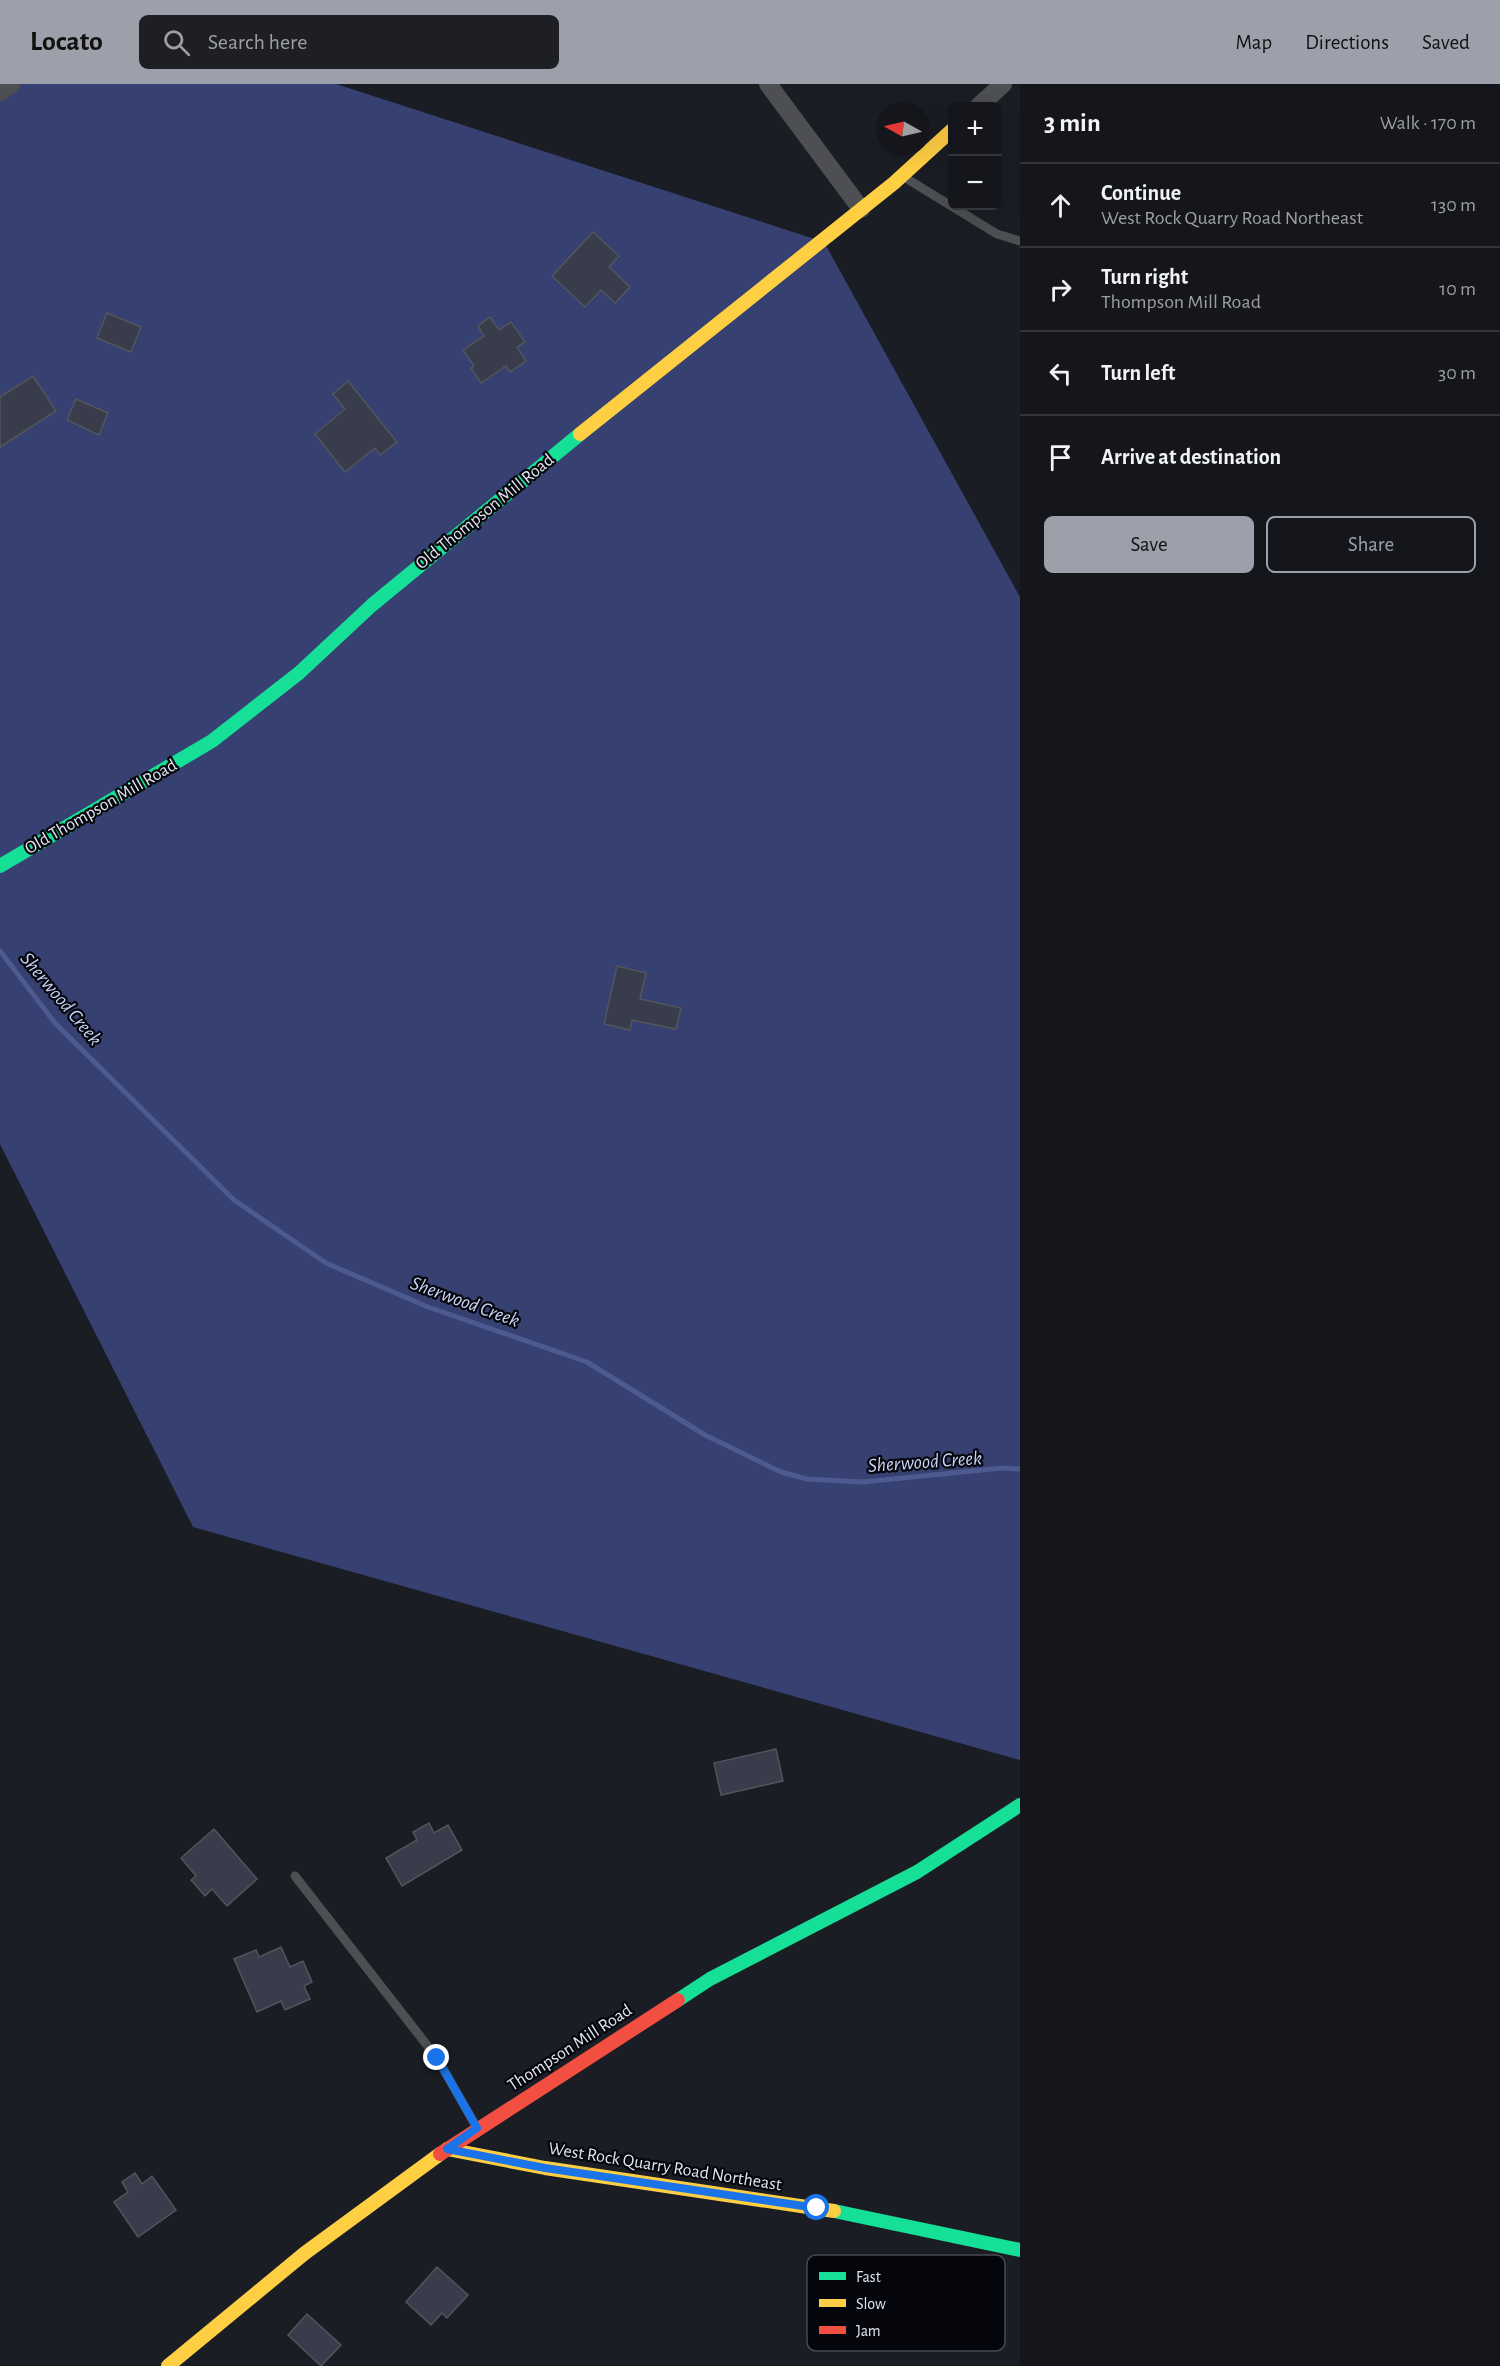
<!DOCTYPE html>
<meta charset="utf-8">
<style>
:root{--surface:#14161c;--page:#1d1f25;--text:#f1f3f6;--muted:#9d9fa3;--line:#33353b;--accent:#9da0aa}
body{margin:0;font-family:"Alegreya Sans",sans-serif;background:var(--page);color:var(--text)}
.controls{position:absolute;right:18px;top:18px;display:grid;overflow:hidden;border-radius:9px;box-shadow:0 6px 24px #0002}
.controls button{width:54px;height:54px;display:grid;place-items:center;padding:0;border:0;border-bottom:2px solid var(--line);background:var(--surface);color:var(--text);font:30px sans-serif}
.compass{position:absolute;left:876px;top:18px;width:54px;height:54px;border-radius:50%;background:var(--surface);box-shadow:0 6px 24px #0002;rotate:278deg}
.stop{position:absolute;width:18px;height:18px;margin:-14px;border:4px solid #1a73e8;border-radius:50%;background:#fff}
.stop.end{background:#1a73e8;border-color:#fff;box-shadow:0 2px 6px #0008}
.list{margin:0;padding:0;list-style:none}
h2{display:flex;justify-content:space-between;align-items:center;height:78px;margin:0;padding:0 24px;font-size:26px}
h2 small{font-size:20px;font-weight:400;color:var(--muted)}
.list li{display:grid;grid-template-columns:39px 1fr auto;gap:18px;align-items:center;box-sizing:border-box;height:84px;padding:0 24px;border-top:2px solid var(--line)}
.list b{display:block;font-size:22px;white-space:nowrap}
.list p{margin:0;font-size:20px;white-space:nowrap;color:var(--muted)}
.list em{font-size:20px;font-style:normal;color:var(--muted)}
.actions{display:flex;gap:12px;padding:18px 24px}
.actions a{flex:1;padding:14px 0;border:2px solid var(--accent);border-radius:9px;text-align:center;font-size:21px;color:var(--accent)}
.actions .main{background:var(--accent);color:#111}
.icon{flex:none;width:33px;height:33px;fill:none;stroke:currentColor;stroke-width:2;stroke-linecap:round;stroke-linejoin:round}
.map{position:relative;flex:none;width:1020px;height:2282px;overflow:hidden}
header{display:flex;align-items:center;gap:36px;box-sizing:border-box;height:84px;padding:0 30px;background:var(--accent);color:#111}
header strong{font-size:28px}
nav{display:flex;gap:33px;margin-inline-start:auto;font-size:21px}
.search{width:420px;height:54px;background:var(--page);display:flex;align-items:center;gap:15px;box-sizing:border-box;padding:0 21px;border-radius:9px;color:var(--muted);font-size:22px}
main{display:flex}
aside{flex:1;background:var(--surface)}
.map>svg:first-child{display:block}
.forest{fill:#364172}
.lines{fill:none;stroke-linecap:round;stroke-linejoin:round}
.stream{stroke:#4c5a8f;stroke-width:5}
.building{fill:#393c4a;stroke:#53555c;stroke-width:1.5}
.lane{stroke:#4e4f52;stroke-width:9}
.street{stroke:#4e4f52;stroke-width:18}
.fast{stroke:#16e098;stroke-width:14}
.slow{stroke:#ffcf43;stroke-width:14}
.jam{stroke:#f24e42;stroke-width:14}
.route{stroke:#1a73e8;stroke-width:8}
.labels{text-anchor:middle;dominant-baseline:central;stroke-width:4.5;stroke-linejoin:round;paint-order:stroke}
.street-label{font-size:18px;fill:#e3e6f1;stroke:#05060c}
.water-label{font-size:20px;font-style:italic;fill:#c9d3f6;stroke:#05060c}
.key{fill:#05060c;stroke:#484951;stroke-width:1.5}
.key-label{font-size:16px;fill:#e3e6f1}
</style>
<header>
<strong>Locato</strong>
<div class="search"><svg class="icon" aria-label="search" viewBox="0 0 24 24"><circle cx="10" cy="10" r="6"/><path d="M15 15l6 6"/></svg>Search here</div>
<nav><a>Map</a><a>Directions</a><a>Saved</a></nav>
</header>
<main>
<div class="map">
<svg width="1020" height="2282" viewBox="0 0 1020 2282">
<rect width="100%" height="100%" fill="#1b1d25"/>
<polygon class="forest" points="0,0 336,0 824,158 1020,513 1020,1676 193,1443 0,1060"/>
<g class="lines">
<polyline class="stream" points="0,867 55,939 234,1116 326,1179 428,1223 587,1278 705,1351 781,1388 807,1395 863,1398 1002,1384 1020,1385"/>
</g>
<g class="building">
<polygon points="593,148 619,172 609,183 630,203 615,219 601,206 585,223 552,192"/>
<polygon points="107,229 141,243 131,268 97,254"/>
<polygon points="490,233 499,246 511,238 525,258 517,263 526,277 510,288 506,282 481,299 471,284 474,282 463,266 484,252 478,242"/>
<polygon points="33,292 56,327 0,363 0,313"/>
<polygon points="348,297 397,358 380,371 375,364 345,388 315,350 345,325 333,310"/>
<polygon points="76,315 108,329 99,351 67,336"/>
<polygon points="617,882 646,889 640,915 681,924 676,945 632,936 630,946 604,940"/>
<polygon points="776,1665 783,1697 721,1711 714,1679"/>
<polygon points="429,1739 434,1749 448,1741 462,1766 402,1802 386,1774 417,1756 413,1748"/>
<polygon points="214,1745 257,1795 227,1822 212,1805 205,1812 191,1796 196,1792 181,1774"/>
<polygon points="281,1863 290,1883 303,1877 312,1898 304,1902 310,1915 285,1926 281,1917 257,1928 234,1875 256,1866 259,1873"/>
<polygon points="135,2089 142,2100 152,2092 176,2126 138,2153 114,2118 128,2108 122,2098"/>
<polygon points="437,2183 468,2211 447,2234 442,2229 431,2241 406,2218"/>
<polygon points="307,2230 341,2261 321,2282 288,2251"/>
</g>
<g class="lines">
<g class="lane">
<polyline points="904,93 997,150 1020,157"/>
<polyline points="295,1792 437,1974 477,2044"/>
</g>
<g class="street">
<polyline points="768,0 861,125"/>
<polyline points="0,8 12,0"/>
<polyline points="979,22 1003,0"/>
</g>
<g class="fast">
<polyline points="0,782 212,657 299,589 372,521 580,350"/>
<polyline points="678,1916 710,1895 917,1788 1020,1721"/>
<polyline points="834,2127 1020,2166"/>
</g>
<g class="slow">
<polyline points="580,350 894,99 952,46"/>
<polyline points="447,2065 545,2084 834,2127"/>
<polyline points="168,2282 305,2169 440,2070"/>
</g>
<polyline class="jam" points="440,2070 678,1916"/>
</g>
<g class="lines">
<polyline class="route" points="437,1974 477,2044 447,2065 545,2084 817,2124"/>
</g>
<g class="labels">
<g class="street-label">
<text transform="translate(485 428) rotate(-39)">Old Thompson Mill Road</text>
<text transform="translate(101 723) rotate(-30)">Old Thompson Mill Road</text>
<text transform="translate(570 1964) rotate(-33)">Thompson Mill Road</text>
<text transform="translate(665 2083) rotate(9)">West Rock Quarry Road Northeast</text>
</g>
<g class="water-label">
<text transform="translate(61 915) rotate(50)">Sherwood Creek</text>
<text transform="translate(465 1218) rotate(20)">Sherwood Creek</text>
<text transform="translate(925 1378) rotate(-4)">Sherwood Creek</text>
</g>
</g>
<rect x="807" y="2171" width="198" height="96" rx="9" class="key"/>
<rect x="819" y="2188" width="27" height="8" fill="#16e098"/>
<rect x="819" y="2215" width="27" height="8" fill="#ffcf43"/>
<rect x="819" y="2242" width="27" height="8" fill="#f24e42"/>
<g class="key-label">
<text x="856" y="2198">Fast</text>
<text x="856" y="2225">Slow</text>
<text x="856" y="2252">Jam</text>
</g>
</svg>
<div class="controls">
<button>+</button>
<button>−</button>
</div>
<svg class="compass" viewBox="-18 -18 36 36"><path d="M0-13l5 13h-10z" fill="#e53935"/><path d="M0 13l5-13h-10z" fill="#9d9fa3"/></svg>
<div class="stop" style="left:817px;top:2124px"></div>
<div class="stop end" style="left:437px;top:1974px"></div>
</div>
<aside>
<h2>3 min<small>Walk · 170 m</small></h2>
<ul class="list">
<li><svg class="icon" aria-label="ahead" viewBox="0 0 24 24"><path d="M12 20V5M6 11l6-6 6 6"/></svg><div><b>Continue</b><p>West Rock Quarry Road Northeast</p></div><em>130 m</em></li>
<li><svg class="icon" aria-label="right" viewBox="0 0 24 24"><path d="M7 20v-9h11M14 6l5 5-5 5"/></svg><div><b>Turn right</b><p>Thompson Mill Road</p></div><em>10 m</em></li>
<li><svg class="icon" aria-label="left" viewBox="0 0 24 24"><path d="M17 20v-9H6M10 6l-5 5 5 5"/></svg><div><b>Turn left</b></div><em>30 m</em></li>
<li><svg class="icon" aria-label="arrive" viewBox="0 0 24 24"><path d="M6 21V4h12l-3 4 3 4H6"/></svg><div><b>Arrive at destination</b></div></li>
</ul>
<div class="actions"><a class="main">Save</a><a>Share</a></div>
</aside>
</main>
